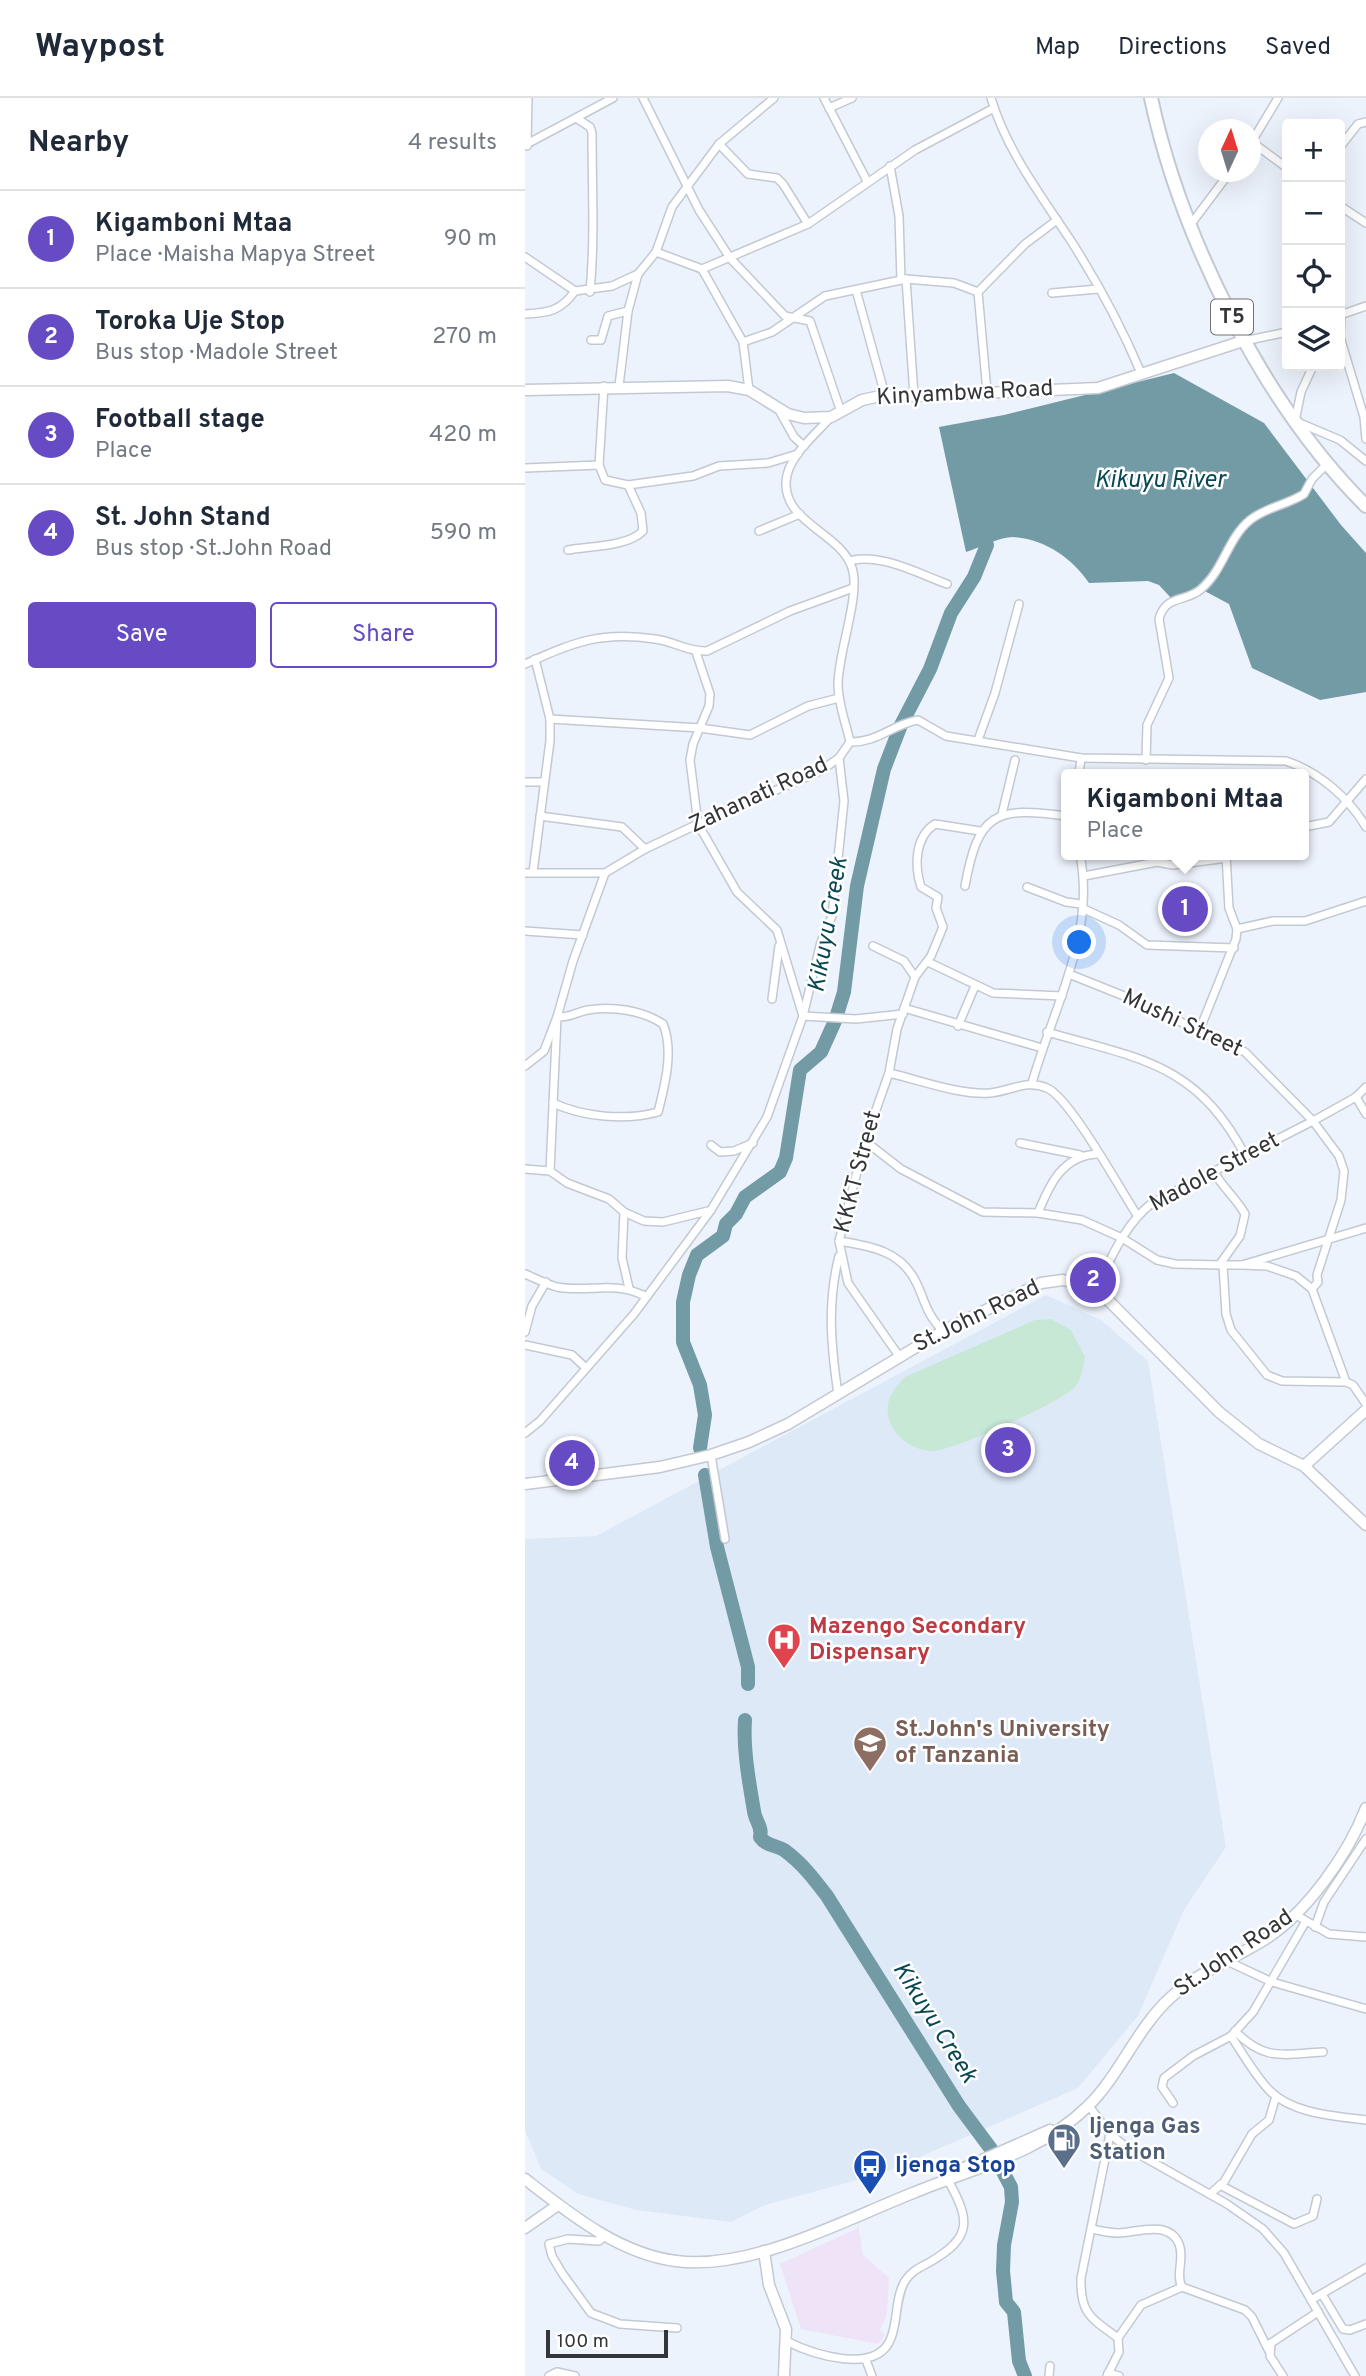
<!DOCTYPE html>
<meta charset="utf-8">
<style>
:root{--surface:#fff;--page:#f2f2f3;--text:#1f2937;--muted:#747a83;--line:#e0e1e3;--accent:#674bc4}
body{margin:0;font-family:Overpass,sans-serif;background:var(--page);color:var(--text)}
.controls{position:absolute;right:21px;top:21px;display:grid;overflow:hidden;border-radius:7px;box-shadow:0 7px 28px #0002}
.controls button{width:63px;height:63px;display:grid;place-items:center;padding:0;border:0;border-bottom:2px solid var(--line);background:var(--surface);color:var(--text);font:35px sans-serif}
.compass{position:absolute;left:673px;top:21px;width:63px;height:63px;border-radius:50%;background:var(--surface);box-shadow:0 7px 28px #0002;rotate:4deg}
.scale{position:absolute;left:21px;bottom:18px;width:122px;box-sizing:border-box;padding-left:7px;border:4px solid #333538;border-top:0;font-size:19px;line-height:24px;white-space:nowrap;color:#333538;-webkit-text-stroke:5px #fff;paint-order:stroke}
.you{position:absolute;left:555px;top:845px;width:24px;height:24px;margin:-18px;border:5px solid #fff;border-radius:50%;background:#1a73e8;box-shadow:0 0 0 10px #1a73e833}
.badge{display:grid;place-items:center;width:46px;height:46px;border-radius:50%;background:var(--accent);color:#fff;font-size:23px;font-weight:700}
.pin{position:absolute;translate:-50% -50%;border:4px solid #fff;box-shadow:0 2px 7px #0006}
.popup{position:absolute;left:536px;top:671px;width:248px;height:91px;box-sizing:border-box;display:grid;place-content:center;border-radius:7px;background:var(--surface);filter:drop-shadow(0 2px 5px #0005);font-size:23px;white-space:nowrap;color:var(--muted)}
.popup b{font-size:26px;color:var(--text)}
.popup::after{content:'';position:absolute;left:50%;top:100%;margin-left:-14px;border:14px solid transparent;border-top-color:var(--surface)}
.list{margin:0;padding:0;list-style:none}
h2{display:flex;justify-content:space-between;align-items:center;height:91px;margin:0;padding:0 28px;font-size:30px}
h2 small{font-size:23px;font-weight:400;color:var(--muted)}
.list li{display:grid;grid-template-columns:46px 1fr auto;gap:21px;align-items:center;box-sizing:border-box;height:98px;padding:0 28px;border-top:2px solid var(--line)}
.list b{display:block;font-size:26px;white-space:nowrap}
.list p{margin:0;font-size:23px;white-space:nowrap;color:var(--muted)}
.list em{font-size:23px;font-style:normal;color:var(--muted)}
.actions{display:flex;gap:14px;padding:21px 28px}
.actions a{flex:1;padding:16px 0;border:2px solid var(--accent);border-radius:7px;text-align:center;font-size:24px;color:var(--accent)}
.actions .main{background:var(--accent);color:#fff}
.icon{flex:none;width:38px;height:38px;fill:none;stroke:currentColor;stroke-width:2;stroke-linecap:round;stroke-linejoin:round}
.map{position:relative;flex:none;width:841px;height:2278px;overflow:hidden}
header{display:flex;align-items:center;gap:42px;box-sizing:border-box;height:98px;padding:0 35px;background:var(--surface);border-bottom:2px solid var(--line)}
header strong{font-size:33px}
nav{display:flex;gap:38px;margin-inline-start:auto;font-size:24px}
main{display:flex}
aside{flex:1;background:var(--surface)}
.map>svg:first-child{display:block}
.built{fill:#dee9f8}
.industrial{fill:#efe3f7}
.green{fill:#c6e8d5}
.water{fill:#729ba5}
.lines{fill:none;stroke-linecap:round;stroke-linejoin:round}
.river{stroke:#729ba5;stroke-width:14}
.street-casing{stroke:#c3c9d2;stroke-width:10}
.secondary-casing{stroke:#c3c9d2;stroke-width:13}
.highway-casing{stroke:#c3c9d2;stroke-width:16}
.street{stroke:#fff;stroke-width:7}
.secondary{stroke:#fff;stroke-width:10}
.highway{stroke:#fff;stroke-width:12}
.labels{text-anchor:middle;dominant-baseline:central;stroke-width:5;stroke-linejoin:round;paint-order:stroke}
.shield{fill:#fff;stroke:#707274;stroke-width:2}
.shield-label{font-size:21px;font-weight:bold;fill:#333538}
.street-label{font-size:23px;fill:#333538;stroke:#fff}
.health-label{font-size:23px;font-weight:bold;fill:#be3a42;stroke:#fff;text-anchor:start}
.education-label{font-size:23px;font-weight:bold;fill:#785e54;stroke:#fff;text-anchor:start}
.service-label{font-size:23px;font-weight:bold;fill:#4e5e75;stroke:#fff;text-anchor:start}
.transit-label{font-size:23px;font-weight:bold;fill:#164399;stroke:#fff;text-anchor:start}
.water-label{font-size:24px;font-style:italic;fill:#084853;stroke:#fff}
</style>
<header>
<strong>Waypost</strong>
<nav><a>Map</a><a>Directions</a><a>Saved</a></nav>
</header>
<main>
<aside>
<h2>Nearby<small>4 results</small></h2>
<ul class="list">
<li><span class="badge">1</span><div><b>Kigamboni Mtaa</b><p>Place · Maisha Mapya Street</p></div><em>90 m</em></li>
<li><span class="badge">2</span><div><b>Toroka Uje Stop</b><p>Bus stop · Madole Street</p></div><em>270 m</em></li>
<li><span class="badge">3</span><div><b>Football stage</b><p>Place</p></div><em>420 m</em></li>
<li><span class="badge">4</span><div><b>St. John Stand</b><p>Bus stop · St.John Road</p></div><em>590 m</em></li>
</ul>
<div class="actions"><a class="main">Save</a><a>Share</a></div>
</aside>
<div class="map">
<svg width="841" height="2278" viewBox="0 0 841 2278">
<rect width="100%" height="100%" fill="#edf3fc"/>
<polygon class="built" points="521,1197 576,1222 623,1263 701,1749 659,1812 613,1918 553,1990 358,2075 240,2107 206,2124 111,2112 53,2096 16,2071 0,2032 0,1441 71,1438"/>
<polygon class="industrial" points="333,2125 338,2157 364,2180 362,2216 355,2232 360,2237 353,2246 276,2231 255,2166 333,2130"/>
<path class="green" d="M526 1221 546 1232 560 1259C558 1269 557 1280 550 1289 537 1304 429 1352 409 1353 384 1354 359 1331 363 1306 366 1294 372 1287 380 1279L510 1222Z"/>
<path class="water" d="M649 275 739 325 816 427 841 455V594L795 602 727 570 704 506 674 490 646 500 634 487 623 483 564 485C547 460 520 441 488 439 474 439 454 450 441 454L414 329 479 317Z"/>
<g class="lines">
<g class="river">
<polyline points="175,1350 180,1317 175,1287 158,1244 158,1204 164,1177 172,1157 198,1138 201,1126 211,1116 220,1099 255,1074 261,1060 275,972 296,954 310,923 319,894 332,788 359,671 376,627 405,571 426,515 449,479 462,447"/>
<polyline points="180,1377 192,1449 223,1569 223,1586"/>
<path d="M220 1622C218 1651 224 1684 229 1713 230 1723 238 1729 235 1739 241 1748 251 1747 259 1752 277 1765 289 1781 302 1798L434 2008 466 2051 486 2089 487 2104 479 2147 478 2173 481 2204 489 2214 494 2263 500 2278"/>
</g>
<g class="street-casing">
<g id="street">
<polyline points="118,0 174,112 205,160 260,218 285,223 316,314"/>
<polyline points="299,0 342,83"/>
<path d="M466 0C482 54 518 100 548 146 574 187 597 230 616 275"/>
<polyline points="304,10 327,0"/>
<path d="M51 20 65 29 67 35C67 88 70 141 65 194"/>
<polyline points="727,44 762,70"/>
<polyline points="726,45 753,0"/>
<polyline points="194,46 223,76 252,80 258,86 283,126"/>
<polyline points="0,47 88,0"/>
<polyline points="2,48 3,0"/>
<polyline points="815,49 833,26 841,24"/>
<polyline points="365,68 374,118 376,182"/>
<polyline points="815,108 841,125"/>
<polyline points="666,126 705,74"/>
<polyline points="131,154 177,171 283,126 390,52 469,10"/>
<polyline points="0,159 50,193 87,188 113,176"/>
<polyline points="177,171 218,244 224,292"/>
<polyline points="381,181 389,298"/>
<polyline points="331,192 360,297"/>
<polyline points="527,195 573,191"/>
<path d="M0 216C23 215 36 213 50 193"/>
<polyline points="815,217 841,208"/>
<polyline points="815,239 839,319 841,341"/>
<polyline points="815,240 816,217"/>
<polyline points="66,242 76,242 83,218 103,213"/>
<polyline points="719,243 762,234"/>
<polyline points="218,244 247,234 300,198 381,181 429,185 453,194"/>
<polyline points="788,268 776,294 770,323 815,342 841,363"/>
<polyline points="94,288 103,213 113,176 131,154 147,109 194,46 249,0"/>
<polyline points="462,294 453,194 500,146 532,122"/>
<polyline points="254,312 269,339 279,348"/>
<polyline points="74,367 79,288"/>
<polyline points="0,370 74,367 80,382 103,387 168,378 194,368 243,365 273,356"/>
<polyline points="234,433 275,416"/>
<path d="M43 452C65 448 102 449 118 433L116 415 103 387"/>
<path d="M324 463C354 454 394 476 422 486"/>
<polyline points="171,554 185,596 184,608 168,646 165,662 173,726 212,794 252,832 278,918 331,921 378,916"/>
<path d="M0 566C50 544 75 533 130 541 148 543 163 554 182 553L265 513 328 490"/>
<polyline points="25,621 175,630 225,637 283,608 314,600"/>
<polyline points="453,642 470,595 494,506"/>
<path d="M325 644C352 645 368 626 393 622L421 638 556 660 761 663C794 674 824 700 841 729"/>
<path d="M621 662 622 627 644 580 634 521C640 497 660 504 675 492 699 472 702 441 725 422 741 409 762 407 779 396L787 381 803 365"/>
<polyline points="554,676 556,660"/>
<polyline points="0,684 19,684"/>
<polyline points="477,716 490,662"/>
<polyline points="15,718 97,729 120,751"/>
<polyline points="779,729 804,724 841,681"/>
<polyline points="8,774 25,643 25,621 10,561"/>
<polyline points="0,775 80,775"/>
<polyline points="559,778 632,764 648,767 702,760"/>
<path d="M440 788C453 716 469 708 541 718"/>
<polyline points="502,789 541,804 556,806 559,811 594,827 622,847 709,850"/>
<polyline points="712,831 748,823 780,823 841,803"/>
<polyline points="0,833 58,837"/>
<polyline points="348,848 379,863 390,879 372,931 364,975 340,1043 314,1143 323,1185 374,1258"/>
<polyline points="403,864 468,895 537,898"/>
<polyline points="544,876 609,902 720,954 788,1023 814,1058 819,1073 816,1102 792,1177 793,1184 787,1191"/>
<path d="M390 879 406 858 418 829 411 810 413 799 396 789C389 767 390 739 410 726L455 733"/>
<polyline points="247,901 254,848"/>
<polyline points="379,910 517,950"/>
<polyline points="433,928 450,888"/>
<polyline points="675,931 711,841 712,831 704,810 701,757"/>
<path d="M522 934C616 961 672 965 721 1059"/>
<path d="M0 968 19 953 32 919C45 920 51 914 63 912 87 908 117 912 138 926 149 952 140 987 133 1014 101 1023 58 1019 28 1005"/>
<path d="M364 975C395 982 433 997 465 995 485 993 502 981 522 990 545 1000 595 1091 612 1117"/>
<path d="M507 985C528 910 571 837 555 757"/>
<polyline points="831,999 841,1016"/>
<polyline points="340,1043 376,1071 458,1114 513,1115 557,1122 597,1140 632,1162 650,1166 698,1167 701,1216 706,1232 742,1277 757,1283 821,1284 828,1287 841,1306"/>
<polyline points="495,1045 555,1057"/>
<polyline points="186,1047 195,1054 209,1053 228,1045"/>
<polyline points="0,1071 25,1073 42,1085 84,1101 99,1114 119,1123 138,1124 183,1113"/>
<path d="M25 1073 32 919 48 863 80 775 120 751 173 726 295 673 314 660 325 644C321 625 313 606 313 586 313 555 336 496 327 470 316 435 259 425 261 384 262 359 291 336 306 319"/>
<path d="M689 1074C698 1090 711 1100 720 1116L715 1138 695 1166"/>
<polyline points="99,1114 97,1160 104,1190"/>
<path d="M513 1115C525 1085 538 1058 572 1056"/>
<path d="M314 1143C346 1148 377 1153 392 1186 401 1206 401 1215 418 1233"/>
<polyline points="698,1167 717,1167 841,1130"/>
<polyline points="717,1167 742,1168 771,1178 787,1191 821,1284"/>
<path d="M0 1176C10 1180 21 1186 32 1189 64 1195 87 1182 120 1198"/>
<path d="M570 1192C586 1161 599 1127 627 1105L788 1023 831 999 841 989"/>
<polyline points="0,1234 7,1208 21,1184"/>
<polyline points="0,1247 47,1257 61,1270"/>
<path d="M313 1296C306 1248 302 1205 314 1158"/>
<polyline points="0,1335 15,1323 109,1216 186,1112 242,1019 278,918 296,844 307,818 319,703 314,660"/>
<polyline points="186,1357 200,1441"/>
<polyline points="771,1817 804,1836 841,1839"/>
<polyline points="790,1829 799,1804 841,1741"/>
<polyline points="702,1863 747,1884 841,1911"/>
<path d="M710 1933C740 1964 759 1956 798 1954"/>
<path d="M706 1938C718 1956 729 1976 744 1992 767 2016 810 2018 841 2022"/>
<polyline points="648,2005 637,1989 639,1980 668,1958 706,1938 728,1914 781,1823"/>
<polyline points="564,2008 585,2036 601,2049 702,2106 738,2131 759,2155 830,2278"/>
<polyline points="695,2087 769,2126 788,2118 792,2101"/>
<polyline points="685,2096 699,2084 727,2036 744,2022 751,1998"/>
<path d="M567 2131C576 2133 584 2135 594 2135 613 2134 644 2122 654 2146 660 2160 650 2176 657 2189L720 2212 727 2219 744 2253"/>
<polyline points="81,2137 74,2143 43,2141 24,2146 27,2158 37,2175 66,2215 95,2226 152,2230"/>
<polyline points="797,2196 818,2231 825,2232 841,2226"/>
<polyline points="786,2202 841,2170"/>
<polyline points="593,2240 616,2207 657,2189"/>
<path d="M261 2243C287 2256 352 2278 366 2240 373 2222 370 2200 380 2183 386 2173 396 2169 405 2164 448 2139 445 2122 423 2082"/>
<polyline points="341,2262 347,2278"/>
<polyline points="583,2275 594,2278"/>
<polyline points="24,2278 32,2274 50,2278"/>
<polyline points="524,2278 525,2268"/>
<path d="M582 2278 594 2254 593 2240C566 2220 555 2216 556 2180L585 2036"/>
<polyline points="758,2278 745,2258 746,2245 793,2214"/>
</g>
</g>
<g class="secondary-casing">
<g id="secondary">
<polyline points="0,292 203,288 224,292 263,316 279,320 306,319 337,302 360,297 389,298 573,290 718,243"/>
<polyline points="779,1368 841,1312"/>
<polyline points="0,1386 135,1369 186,1357 224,1344 263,1326 418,1233 516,1185 538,1182 555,1186 584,1203 694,1314 734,1346 779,1368 841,1427"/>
<polyline points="423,2077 525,2032"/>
<path d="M0 2081C44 2115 94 2156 151 2163 226 2173 319 2122 388 2095 448 2070 514 2056 562 2009 593 1980 612 1930 645 1900 672 1875 708 1861 739 1842 782 1815 823 1756 841 1710"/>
<polyline points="0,2130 33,2107"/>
<polyline points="239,2153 244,2187 261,2231 259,2278"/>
</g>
</g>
<g class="highway-casing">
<path id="highway" d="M626 0C656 140 739 307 841 408"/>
</g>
<use href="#street" class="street"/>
<use href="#secondary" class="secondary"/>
<use href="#highway" class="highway"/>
</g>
<defs>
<g id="hospital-pin" transform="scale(1.75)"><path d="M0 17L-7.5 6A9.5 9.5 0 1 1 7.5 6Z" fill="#e0444e" stroke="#fff"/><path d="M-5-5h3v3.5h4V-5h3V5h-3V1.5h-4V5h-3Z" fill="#fff"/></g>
<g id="university-pin" transform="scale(1.75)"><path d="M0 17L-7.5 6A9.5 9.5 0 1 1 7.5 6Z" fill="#8d6e63" stroke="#fff"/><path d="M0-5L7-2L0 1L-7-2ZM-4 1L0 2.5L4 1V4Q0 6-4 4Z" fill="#fff"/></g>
<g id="fuel-pin" transform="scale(1.75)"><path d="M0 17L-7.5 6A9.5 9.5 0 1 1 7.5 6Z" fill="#5c6f8a" stroke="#fff"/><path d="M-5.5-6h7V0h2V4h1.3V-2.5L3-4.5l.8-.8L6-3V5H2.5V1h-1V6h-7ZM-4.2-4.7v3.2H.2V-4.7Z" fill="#fff"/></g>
<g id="bus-pin" transform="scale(1.75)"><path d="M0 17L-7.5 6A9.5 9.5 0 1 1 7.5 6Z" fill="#1a4fb4" stroke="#fff"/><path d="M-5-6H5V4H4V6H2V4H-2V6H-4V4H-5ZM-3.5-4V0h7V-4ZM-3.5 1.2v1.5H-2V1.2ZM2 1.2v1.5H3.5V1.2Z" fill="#fff"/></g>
</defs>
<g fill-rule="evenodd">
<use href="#hospital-pin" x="259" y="1542"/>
<use href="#university-pin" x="345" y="1645"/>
<use href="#fuel-pin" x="539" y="2042"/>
<use href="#bus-pin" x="345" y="2068"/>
</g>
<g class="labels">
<rect class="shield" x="686" y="201.5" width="42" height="35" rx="5"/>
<g class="shield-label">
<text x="707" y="219">T5</text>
</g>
<g class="street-label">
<text transform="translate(440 296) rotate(-3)">Kinyambwa Road</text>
<text transform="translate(234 698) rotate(-25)">Zahanati Road</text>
<text transform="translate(657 926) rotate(25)">Mushi Street</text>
<text transform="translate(334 1074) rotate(-75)">KKKT Street</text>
<text transform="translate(690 1075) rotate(-28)">Madole Street</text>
<text transform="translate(452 1219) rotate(-26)">St.John Road</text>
<text transform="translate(709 1856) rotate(-34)">St.John Road</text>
</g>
<g class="health-label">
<text x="284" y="1529">Mazengo Secondary<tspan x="284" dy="26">Dispensary</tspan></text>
</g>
<g class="education-label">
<text x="370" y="1632">St.John's University<tspan x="370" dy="26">of Tanzania</tspan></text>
</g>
<g class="service-label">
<text x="564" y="2029">Ijenga Gas<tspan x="564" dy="26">Station</tspan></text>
</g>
<g class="transit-label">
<text x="370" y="2068">Ijenga Stop</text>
</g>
<g class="water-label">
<text x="635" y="383">Kikuyu River</text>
<text transform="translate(304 827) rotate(-80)">Kikuyu Creek</text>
<text transform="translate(409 1925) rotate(58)">Kikuyu Creek</text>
</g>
</g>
</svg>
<div class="controls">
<button>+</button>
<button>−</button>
<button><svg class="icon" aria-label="locate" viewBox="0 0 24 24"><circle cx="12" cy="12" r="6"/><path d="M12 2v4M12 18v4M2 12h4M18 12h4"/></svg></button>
<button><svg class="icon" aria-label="layers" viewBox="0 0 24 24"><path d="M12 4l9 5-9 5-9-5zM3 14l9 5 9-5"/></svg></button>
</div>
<svg class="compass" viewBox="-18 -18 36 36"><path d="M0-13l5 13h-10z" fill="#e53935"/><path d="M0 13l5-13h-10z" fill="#747a83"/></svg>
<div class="scale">100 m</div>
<div class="you"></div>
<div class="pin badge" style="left:660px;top:811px">1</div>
<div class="popup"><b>Kigamboni Mtaa</b>Place</div>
<div class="pin badge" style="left:568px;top:1182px">2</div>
<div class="pin badge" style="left:483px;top:1352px">3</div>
<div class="pin badge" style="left:47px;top:1365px">4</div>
</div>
</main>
